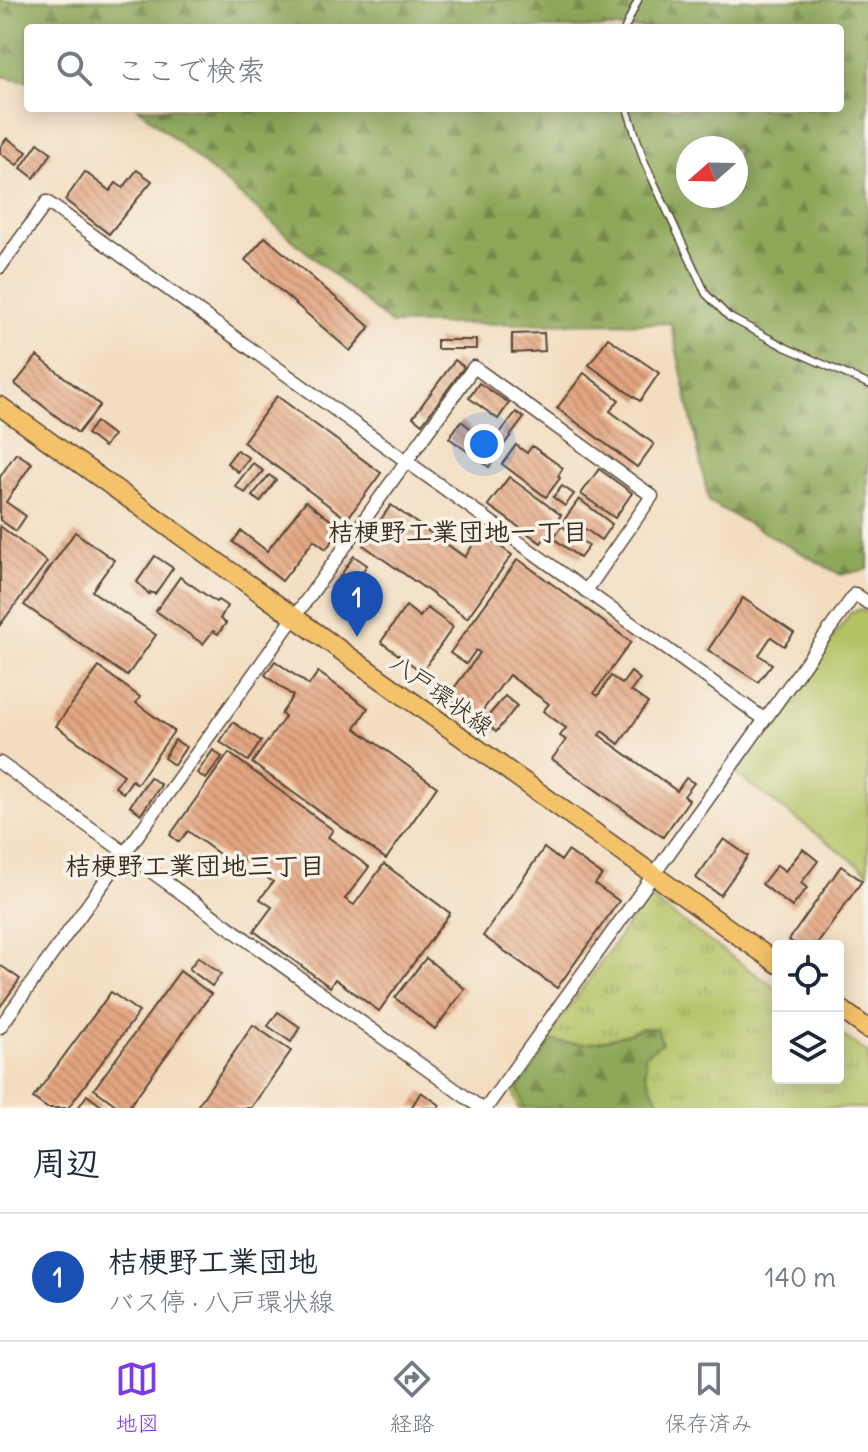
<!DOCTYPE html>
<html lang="ja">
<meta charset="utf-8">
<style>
:root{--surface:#fff;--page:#f6f6f7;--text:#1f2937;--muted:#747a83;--line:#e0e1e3;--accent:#7c3aed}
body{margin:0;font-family:Delius,"Klee One",sans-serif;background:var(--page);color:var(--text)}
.controls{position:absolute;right:24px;bottom:24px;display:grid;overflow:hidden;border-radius:8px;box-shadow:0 4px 20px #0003}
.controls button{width:72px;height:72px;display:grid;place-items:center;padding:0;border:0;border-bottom:2px solid var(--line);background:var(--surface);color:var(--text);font:40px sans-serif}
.compass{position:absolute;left:676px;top:136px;width:72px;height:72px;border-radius:50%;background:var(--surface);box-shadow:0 4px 20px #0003;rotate:250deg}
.you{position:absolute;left:484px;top:444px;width:28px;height:28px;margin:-20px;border:6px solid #fff;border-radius:50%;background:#1a73e8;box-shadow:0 0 0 12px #1a73e833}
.badge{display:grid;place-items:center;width:52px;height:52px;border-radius:50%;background:var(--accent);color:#fff;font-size:26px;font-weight:700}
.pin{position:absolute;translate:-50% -66px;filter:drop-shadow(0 2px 4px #0008)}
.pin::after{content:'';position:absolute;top:42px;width:28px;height:24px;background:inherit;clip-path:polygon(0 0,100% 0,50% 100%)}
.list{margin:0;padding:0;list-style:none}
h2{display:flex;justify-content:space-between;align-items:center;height:104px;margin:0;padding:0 32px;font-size:34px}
h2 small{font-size:26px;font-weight:400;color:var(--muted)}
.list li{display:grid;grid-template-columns:52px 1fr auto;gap:24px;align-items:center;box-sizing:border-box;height:128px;padding:0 32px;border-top:2px solid var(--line)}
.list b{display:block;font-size:30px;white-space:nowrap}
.list p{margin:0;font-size:26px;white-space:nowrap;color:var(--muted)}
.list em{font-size:26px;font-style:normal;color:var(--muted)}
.icon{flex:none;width:44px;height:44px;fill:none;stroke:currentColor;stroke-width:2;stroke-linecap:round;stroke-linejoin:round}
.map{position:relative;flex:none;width:868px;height:1108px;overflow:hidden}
.search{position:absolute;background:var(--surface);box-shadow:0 4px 20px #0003;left:24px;right:24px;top:24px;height:88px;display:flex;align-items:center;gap:20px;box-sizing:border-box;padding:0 28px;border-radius:8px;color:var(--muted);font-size:30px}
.sheet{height:232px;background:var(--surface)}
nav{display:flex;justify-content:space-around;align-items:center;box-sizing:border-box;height:112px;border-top:2px solid var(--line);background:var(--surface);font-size:22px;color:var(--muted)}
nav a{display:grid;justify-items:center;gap:4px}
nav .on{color:var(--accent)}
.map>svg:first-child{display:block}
.grass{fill:url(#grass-tufts);stroke:#777641;stroke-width:2}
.forest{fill:url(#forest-firs);stroke:#64693c;stroke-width:2;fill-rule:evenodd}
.green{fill:#b3c264;stroke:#777641;stroke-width:2}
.building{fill:url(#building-back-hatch)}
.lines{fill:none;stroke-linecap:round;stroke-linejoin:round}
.service-casing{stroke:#574536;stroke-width:9}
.minor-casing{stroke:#574536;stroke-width:15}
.primary-casing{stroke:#574536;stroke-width:21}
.service{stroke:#fff;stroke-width:6}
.minor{stroke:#fff;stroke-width:12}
.primary{stroke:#f4c26a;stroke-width:18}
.labels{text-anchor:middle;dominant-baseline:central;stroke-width:7;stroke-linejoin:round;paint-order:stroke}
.street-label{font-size:24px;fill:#3b2a1e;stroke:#f7f3e8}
.neighbourhood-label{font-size:26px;font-weight:bold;fill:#3b2a1e;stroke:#f7f3e8}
</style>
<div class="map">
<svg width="868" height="1108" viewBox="0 0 868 1108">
<defs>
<pattern id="grass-tufts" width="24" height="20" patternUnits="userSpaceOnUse" patternTransform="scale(2)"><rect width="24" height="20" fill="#b3c264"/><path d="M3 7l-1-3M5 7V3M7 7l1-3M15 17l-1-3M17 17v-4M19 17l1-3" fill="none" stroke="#939e52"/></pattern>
<pattern id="forest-firs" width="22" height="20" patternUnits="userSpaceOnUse" patternTransform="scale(2)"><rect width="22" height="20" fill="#8ea85a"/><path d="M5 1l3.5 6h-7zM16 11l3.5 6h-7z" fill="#75894a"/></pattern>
<pattern id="building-back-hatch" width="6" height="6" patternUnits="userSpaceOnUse" patternTransform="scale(2)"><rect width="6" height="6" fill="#e3a681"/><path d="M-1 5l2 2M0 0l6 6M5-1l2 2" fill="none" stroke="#b98769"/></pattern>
</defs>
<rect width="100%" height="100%" fill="#f7f3e8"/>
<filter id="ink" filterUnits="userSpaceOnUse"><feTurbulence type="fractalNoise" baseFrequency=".0125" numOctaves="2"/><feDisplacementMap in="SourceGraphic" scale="16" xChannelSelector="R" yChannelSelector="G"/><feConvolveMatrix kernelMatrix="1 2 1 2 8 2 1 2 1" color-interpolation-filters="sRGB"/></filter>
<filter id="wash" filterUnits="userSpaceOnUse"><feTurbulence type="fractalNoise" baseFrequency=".006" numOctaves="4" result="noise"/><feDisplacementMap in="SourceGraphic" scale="32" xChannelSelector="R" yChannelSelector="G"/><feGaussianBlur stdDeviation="1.8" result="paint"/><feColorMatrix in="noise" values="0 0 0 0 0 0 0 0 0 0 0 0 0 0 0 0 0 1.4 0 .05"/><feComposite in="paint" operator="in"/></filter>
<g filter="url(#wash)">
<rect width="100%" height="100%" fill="#f3ddc0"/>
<polygon class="grass" points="652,900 778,990 778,1078 838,1078 838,1032 868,1053 868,1108 519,1108 512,1088 643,903"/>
<g class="forest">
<path d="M0 0H868V569L841 575 709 502 671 323 391 324 138 108H840V28H28V81L0 76ZM688 148H736V196H688Z"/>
<path d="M642 1028H657L662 1043 645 1055 646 1075 662 1108H524L518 1088 552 1041C587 1047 610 1041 642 1028Z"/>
</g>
<polygon class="green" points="861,609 868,613 868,872 736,774 851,612"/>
<g id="blocks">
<g class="building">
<polygon points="7,138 27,152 17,165 0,153 0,147"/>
<polygon points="38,143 52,153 34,178 21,168"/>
<polygon points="137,170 152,181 109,234 65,200 85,172 110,191 116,183 123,188"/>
<polygon points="265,237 370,327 350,351 245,260"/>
<polygon points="544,333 545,351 512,353 512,334"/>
<polygon points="608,338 659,373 640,401 589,365"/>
<rect x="437" y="340" width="39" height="9"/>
<polygon points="37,356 100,405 78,433 15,384"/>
<polygon points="455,360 464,367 422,424 413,417"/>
<polygon points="584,373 619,400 610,411 654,444 637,467 557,408"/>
<polygon points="479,383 509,403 498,419 469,398"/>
<polygon points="277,396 381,473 347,519 243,442"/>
<polygon points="516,412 524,418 502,447 494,441"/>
<polygon points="461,421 500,451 489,467 449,438"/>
<polygon points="96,422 113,435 104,447 87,434"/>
<polygon points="516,445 527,453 532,446 563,468 558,476 560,478 546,497 502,464"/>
<polygon points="237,450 249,458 238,472 227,463"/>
<polygon points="16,453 32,463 6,502 26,516 16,531 0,520 0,477"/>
<polygon points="253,463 263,471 245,493 235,486"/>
<polygon points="599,469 632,493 615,518 581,494"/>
<polygon points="269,475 276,480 260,502 252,496"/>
<polygon points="509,477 561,515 541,543 488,505"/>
<polygon points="562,486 574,494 565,506 553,497"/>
<polygon points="579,499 612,524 601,540 584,528 580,533 564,520"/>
<polygon points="306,501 342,529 326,549 314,540 282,581 233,542 241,531 267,551"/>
<polygon points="391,505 465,557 481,533 512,555 467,618 363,545"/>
<polygon points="0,526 47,562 0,625"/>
<polygon points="562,526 589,546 580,558 553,538"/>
<polygon points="75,532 114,560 92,591 156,635 127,676 24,605"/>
<polygon points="155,556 173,568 155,594 150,592 149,594 137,582"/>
<polygon points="354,556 367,565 344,597 332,588"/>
<polygon points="518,559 631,642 594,693 598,696 611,676 622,684 631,672 640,679 631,691 648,703 619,744 602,731 599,735 677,791 686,778 694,783 684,796 689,800 663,837 552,759 566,740 560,736 566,728 543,711 549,704 509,675 477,718 448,696 480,653 476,650 466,664 450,653"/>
<polygon points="180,577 216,602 218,600 227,606 220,619 226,623 218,634 213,631 203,644 156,611"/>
<polygon points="743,598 794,633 784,646 771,637 759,655 772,664 758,682 708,650"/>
<polygon points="406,606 420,617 427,608 453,627 422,672 381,642"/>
<polygon points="275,661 309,685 318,672 368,708 355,728 437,787 386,859 252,763 285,717 281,714 293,696 265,675"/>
<polygon points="99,667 140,697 136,703 174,731 137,784 132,780 123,793 115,787 124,775 56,726"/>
<polygon points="505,696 517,706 496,732 484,721"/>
<polygon points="233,722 261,741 248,761 220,742"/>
<polygon points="175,740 186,747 174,765 164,758"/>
<polygon points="213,750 222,757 206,779 197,773"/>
<polygon points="229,753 333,830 328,837 369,867 345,899 354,905 384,864 450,913 379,1011 335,979 330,987 254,931 272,907 260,899 273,882 244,860 238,868 188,831 179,842 170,835"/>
<polygon points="150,777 161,785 141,814 130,806"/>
<polygon points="724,839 748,856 720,895 696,878"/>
<polygon points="544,848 561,861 568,851 602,875 595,884 619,901 557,988 483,936"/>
<polygon points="803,849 818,861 801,883 807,888 792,907 762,884 777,865 785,871"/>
<polygon points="841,866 862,881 816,946 797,946 789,940"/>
<polygon points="198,957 221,974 212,986 189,969"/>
<polygon points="426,958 465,989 435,1029 395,998"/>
<polygon points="0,965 20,979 0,1007"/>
<polygon points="180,971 211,994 128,1108 120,1108 94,1089"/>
<polygon points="111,992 139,1012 68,1108 47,1108 33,1098"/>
<polygon points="278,1012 300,1027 291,1042 268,1026"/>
<polygon points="253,1025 291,1051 251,1108 196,1108"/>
<polygon points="421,1092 440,1105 438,1108 411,1108"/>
<polygon points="87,1095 104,1108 78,1108"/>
</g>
</g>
</g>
<g filter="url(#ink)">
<use href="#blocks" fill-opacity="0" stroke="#574536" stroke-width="2"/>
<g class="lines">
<g class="service-casing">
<g id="service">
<polyline points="625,28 638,0"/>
<polyline points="627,108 644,161 706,294 729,317 787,348 868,384"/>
</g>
</g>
<g class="minor-casing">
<g id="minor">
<polyline points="0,267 47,202 764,719"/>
<polyline points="0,763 481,1108"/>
<polyline points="0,1027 474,367 652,496 586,591"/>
<polyline points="486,1108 855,594 868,603"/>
</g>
</g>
<g class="primary-casing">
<g id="primary">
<polyline points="0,406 778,964"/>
<polyline points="838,1007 868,1029"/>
</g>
</g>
<use href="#service" class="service"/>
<use href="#minor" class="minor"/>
<use href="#primary" class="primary"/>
</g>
</g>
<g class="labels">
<g class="street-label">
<text transform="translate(442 694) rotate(36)">八戸環状線</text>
</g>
<g class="neighbourhood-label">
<text x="458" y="531">桔梗野工業団地一丁目</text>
<text x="195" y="865">桔梗野工業団地三丁目</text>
</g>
</g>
</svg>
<div class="controls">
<button><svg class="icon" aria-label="locate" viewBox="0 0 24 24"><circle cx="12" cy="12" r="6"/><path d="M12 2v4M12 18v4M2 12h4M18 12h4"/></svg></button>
<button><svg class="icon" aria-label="layers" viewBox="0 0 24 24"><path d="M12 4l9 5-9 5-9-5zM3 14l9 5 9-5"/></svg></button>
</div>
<svg class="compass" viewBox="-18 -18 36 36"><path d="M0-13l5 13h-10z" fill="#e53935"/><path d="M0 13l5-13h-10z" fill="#747a83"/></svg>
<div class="you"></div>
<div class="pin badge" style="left:357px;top:637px;background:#1a4fb4">1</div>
<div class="search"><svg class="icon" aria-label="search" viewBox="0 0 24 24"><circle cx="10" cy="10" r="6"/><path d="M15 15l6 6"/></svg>ここで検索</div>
</div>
<section class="sheet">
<h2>周辺<small></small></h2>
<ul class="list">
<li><span class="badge" style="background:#1a4fb4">1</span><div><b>桔梗野工業団地</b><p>バス停 · 八戸環状線</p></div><em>140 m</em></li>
</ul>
</section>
<nav>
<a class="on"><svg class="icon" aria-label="map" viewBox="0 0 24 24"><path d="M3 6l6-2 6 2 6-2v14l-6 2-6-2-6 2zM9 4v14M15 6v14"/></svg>地図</a>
<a><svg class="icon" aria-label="directions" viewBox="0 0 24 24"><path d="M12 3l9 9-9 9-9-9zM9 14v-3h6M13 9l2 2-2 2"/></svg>経路</a>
<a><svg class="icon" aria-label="saved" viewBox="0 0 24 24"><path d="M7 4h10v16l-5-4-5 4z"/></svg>保存済み</a>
</nav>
